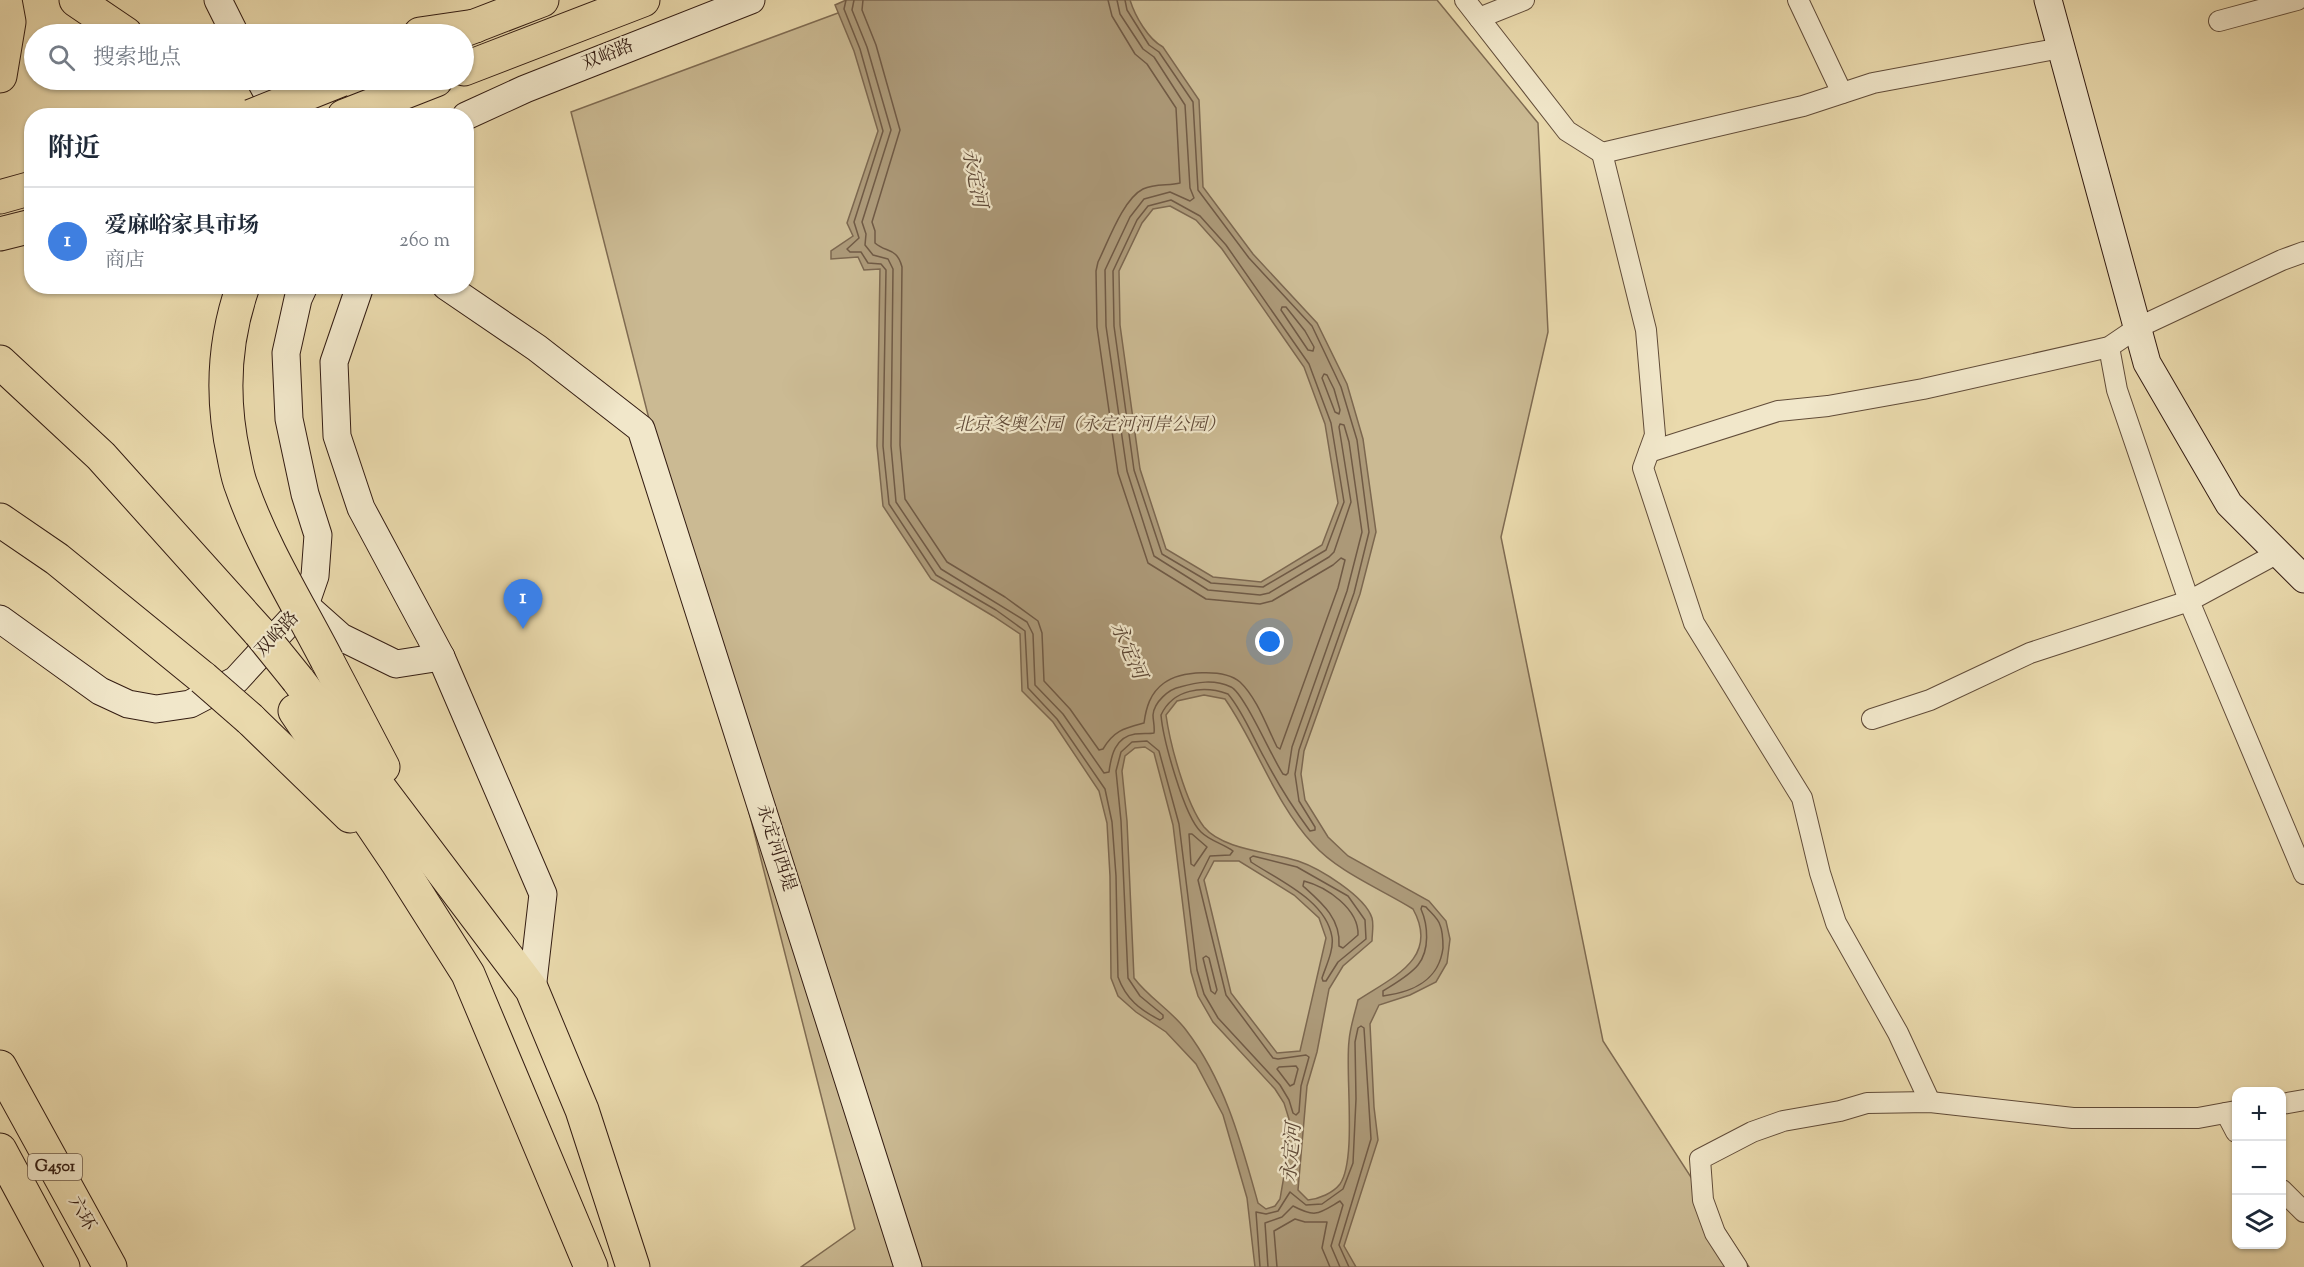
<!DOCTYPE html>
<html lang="zh">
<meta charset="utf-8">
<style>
:root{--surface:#fff;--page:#f6f6f7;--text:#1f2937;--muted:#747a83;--line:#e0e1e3;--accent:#8f2418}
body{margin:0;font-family:"Sorts Mill Goudy","Noto Serif SC",serif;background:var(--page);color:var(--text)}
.controls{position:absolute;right:18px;bottom:18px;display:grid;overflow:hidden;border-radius:12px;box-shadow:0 2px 4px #0004}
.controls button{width:54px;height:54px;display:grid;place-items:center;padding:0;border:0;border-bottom:2px solid var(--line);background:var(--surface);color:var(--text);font:30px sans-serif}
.you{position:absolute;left:1270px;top:642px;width:21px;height:21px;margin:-15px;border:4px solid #fff;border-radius:50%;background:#1a73e8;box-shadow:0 0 0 9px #1a73e833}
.badge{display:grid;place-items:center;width:39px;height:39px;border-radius:50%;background:var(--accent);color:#fff;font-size:20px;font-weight:700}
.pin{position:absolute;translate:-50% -50px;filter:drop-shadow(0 2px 3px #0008)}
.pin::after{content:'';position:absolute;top:32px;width:21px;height:18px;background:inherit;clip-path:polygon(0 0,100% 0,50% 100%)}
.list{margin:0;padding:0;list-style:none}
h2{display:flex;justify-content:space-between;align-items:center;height:78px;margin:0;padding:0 24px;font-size:26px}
h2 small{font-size:20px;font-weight:400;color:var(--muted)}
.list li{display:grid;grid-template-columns:39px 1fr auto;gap:18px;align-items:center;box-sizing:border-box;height:108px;padding:0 24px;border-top:2px solid var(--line)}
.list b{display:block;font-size:22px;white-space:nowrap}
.list p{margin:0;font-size:20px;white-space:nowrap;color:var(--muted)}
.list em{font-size:20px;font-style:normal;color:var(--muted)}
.icon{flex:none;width:33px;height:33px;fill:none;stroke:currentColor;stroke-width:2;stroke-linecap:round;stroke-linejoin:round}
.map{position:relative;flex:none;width:2304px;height:1267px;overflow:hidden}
.search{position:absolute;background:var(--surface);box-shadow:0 2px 4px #0004;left:24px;top:24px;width:450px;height:66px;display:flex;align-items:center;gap:15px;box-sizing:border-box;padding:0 21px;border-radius:33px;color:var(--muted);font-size:22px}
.panel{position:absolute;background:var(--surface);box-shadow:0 2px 4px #0004;left:24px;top:108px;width:450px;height:186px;border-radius:24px}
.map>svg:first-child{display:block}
.green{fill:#cbba93;stroke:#7f6b52;stroke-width:1.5}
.water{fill:#ac9978;stroke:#7c674f;stroke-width:1.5;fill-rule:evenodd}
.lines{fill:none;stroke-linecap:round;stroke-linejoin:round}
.shore{stroke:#705a45;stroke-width:1.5}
.street-casing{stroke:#614c39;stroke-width:22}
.secondary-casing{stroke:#331c12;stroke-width:29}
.highway-casing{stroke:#331c12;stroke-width:35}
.street{stroke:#f1e7ca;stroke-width:20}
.secondary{stroke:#f1e7ca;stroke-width:27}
.highway{stroke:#eadaad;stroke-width:33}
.highway-bridge-casing{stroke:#331c12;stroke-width:35;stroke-linecap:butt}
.highway-bridge{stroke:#eadaad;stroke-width:33}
.labels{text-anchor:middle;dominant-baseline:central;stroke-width:4.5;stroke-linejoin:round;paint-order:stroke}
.shield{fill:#f1e7ca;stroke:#6c5949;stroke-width:1.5}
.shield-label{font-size:16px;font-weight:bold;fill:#331c12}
.street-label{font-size:18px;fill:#331c12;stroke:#f1e7ca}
.park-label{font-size:18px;font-style:italic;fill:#614b39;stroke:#f1e7ca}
.water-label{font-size:20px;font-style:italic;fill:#5d4836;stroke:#f1e7ca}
</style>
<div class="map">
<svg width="2304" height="1267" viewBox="0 0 2304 1267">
<rect width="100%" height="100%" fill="#eadaad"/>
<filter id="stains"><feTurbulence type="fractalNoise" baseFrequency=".00333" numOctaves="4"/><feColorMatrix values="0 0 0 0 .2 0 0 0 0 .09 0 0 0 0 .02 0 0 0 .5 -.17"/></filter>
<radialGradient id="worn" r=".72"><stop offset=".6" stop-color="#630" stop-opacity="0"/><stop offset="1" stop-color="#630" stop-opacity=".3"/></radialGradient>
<polygon class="green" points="873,0 1437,0 1538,123 1548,332 1501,537 1603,1041 1749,1267 801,1267 855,1229 571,112"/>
<path class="water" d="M846 0H1130C1135 16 1148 39 1163 47L1199 100 1203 187 1253 254 1317 323 1347 384 1363 439 1376 532 1360 594 1304 751 1301 774 1305 800 1328 837 1348 856 1429 901 1446 921 1450 939 1447 963 1436 982 1410 995 1379 1005 1370 1024 1374 1107 1378 1140 1344 1246 1356 1267H1255L1247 1198 1223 1115 1196 1064 1166 1032 1136 1012 1118 996 1111 978 1110 876 1107 823 1099 791 1053 722 1022 691 1020 634 993 616 931 579 883 506 877 446 880 269 864 270 858 257 831 259V251L853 236 847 223 878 131 854 51 835 5ZM1170 206 1196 220 1222 249 1304 367 1325 424 1338 503 1322 545 1261 582 1213 577 1166 549 1140 469 1120 325 1119 271 1142 223 1153 209ZM1204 695 1225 699C1257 745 1274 802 1313 844 1338 872 1381 889 1413 909 1440 958 1393 977 1358 1000 1355 1013 1350 1027 1349 1041 1345 1073 1357 1159 1340 1184 1333 1193 1319 1199 1308 1200L1298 1190 1307 1086 1317 1052 1329 989 1343 966 1372 941C1372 934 1374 925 1372 918 1365 896 1319 868 1298 861 1271 852 1223 850 1204 827 1186 804 1170 744 1166 715L1177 701ZM1145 747 1154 753 1173 825 1191 972 1198 996 1213 1022 1275 1089 1284 1103 1289 1119V1147L1280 1199 1275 1206 1266 1209 1258 1203C1241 1142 1225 1081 1186 1030 1171 1010 1149 998 1134 978L1127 821 1122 771 1125 756 1135 748ZM1214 861H1239L1294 895 1319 918 1326 938 1300 1051 1277 1053 1231 993 1204 880Z"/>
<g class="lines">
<g class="shore">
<path d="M846 0 844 9 860 49 883 131 854 222 859 238 847 249 850 252H861L868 263 881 264 886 270 883 446 889 504 936 575 996 610 1025 631 1028 688 1057 719 1105 789 1112 822 1116 876 1118 977C1126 999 1140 1010 1160 1020L1163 1018V1015L1140 996 1128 978 1121 821 1116 771 1121 752 1132 742 1147 741 1159 751 1179 824 1197 970 1204 994 1218 1018 1280 1085 1289 1100 1293 1113 1296 1115 1299 1112 1301 1086 1309 1057 1306 1055 1278 1059 1273 1058 1226 995 1198 880 1210 856 1230 855 1233 851C1224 844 1210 841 1201 832 1184 816 1163 739 1161 715 1173 689 1203 685 1228 694 1244 713 1253 738 1265 759 1278 784 1293 808 1310 831L1315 830V827L1299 801 1295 774 1299 750 1354 593 1369 532 1357 440 1341 387 1312 326 1249 258 1198 190 1193 102 1159 52 1149 45 1127 10 1125 0"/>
<path d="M854 0 852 10 867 47 891 130 862 222 866 234 865 245 873 255 888 259 893 269 891 446 896 502 941 569 1027 622 1033 634 1035 685 1063 714 1104 773 1109 772C1111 756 1115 737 1135 734 1142 733 1149 734 1154 733 1155 727 1153 721 1153 715 1154 702 1169 689 1180 687 1197 682 1214 679 1231 687 1244 693 1272 758 1283 774L1286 775 1288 773 1292 747 1347 591 1362 532 1349 442 1344 425 1340 424 1339 427 1351 502 1334 552 1329 557 1269 593 1260 595 1208 590 1154 556 1127 471 1106 326 1105 270 1130 217 1144 199 1170 192 1190 201 1194 198 1190 188 1185 105 1154 57 1143 49 1120 14 1117 0"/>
<path d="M863 0 862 10 876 45 900 130 872 222 875 231V243C886 253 897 247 902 267L900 445 905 499 947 562 1005 597 1038 621 1042 633 1044 681 1070 709 1099 750 1103 749C1114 730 1125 728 1144 723 1146 708 1150 693 1164 683 1180 671 1224 668 1240 682 1257 698 1267 727 1277 747L1280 749 1338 588 1345 560 1341 558 1333 565 1272 601 1260 604 1206 599 1148 563 1118 473 1097 327 1096 271 1098 262C1108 242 1123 199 1143 189 1155 183 1169 186 1180 183L1176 108 1147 64 1135 54 1112 16 1108 0"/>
<polygon points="1171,200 1200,216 1226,245 1309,364 1331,423 1344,502 1326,550 1263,587 1211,583 1162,554 1134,470 1114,326 1113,271 1137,220 1148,206"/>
<polygon points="1282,307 1286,307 1305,331 1314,347 1313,351 1308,350 1281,310"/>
<polygon points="1324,374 1327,375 1334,389 1340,410 1339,414 1335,412 1322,378"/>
<polygon points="1189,834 1192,834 1207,847 1194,866 1191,864"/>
<path d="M1253 856 1297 867 1348 896 1365 920 1366 939 1338 962 1326 981H1323L1322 978C1326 966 1334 950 1332 937 1326 900 1278 880 1251 862L1250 858Z"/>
<path d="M1304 881C1327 887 1359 909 1358 935L1343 948 1339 946C1341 919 1322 903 1303 886Z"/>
<path d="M1422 906 1426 907C1430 912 1438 918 1440 925 1443 932 1443 940 1443 948 1439 980 1414 992 1383 996V991C1394 984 1409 976 1418 965 1430 950 1428 925 1421 909Z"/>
<polygon points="1206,956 1209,958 1217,990 1215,994 1211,991 1203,958"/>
<polygon points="1296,1066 1298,1069 1294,1084 1290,1086 1277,1069 1279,1067"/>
<polyline points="1260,1267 1256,1212 1266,1214 1278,1211 1290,1192 1306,1205 1322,1204 1343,1189 1353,1163 1356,1099 1355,1042 1358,1028 1361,1026 1364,1028 1371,1139 1339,1245 1349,1267"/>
<path d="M1268 1267 1265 1223 1282 1217 1293 1206C1316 1218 1318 1214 1340 1201L1343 1205 1331 1246 1340 1267"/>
<polyline points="1277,1267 1274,1231 1295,1219 1305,1222 1327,1222 1322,1248 1330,1267"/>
</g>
<g class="street-casing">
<g id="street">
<polyline points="1465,0 1567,131 1602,153 1803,106 1873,83 2061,48"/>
<polyline points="1798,0 1842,93"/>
<polyline points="1479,18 1524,0"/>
<polyline points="2219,21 2297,0"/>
<polyline points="1602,153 1646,330 1655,435 1643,468 1694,623 1802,798 1820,873 1836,923 1898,1033 1930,1102"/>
<polyline points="2109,347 2117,390 2189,601 2304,874"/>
<polyline points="1649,452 1778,411 1828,406 1923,389 2109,347 2137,328 2282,260 2304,252"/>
<polyline points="1872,719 1930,700 2030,653 2189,601 2278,553"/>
<polyline points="2282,1104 2304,1100"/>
<polyline points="2226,1113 2236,1132"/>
<polyline points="2282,1190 2304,1212"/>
<polyline points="1737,1267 1715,1233 1703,1200 1700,1159 1752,1132 1783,1121 1840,1111 1867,1103 1930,1102 2073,1118 2198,1118 2236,1111"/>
</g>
</g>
<g class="secondary-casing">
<g id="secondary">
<polyline points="218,0 235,34"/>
<polyline points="2048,0 2147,363 2229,504 2304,579"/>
<polyline points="260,80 280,116"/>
<polyline points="466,116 525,89 751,0"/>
<polyline points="360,286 334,362 337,436 361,508 441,657 543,894 532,990"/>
<polyline points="446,286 537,348 641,429 908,1267"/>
<polyline points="305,605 341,637 396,664 441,657"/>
<polyline points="0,619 100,691 128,704 156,709 190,704 236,680 305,605 315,576 318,535 305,494 289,419 286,353 298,299 304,286"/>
</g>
</g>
<g class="highway-casing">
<g id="highway">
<polyline points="76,0 126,34"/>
<polyline points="420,34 475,26"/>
<polyline points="454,34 542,0"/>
<polyline points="464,69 643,0"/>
<polyline points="0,76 9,22 5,0"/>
<polyline points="344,116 436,80"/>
<polyline points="0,197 32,188"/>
<polyline points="0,234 32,226"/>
<polyline points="0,362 101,456 260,633"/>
<polyline points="0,520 57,559 203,678"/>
<polyline points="327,660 383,767"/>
<polyline points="298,680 532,990 582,1110 633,1267"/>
<polyline points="295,711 397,862 468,974 591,1267"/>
<polyline points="250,719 350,816"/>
<polyline points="0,1067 110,1267"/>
<polyline points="0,1150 63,1267"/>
</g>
</g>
<use href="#street" class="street"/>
<use href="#secondary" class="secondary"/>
<use href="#highway" class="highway"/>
<g class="highway-bridge-casing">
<g id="highway-bridge">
<polyline points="251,116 341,80"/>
<path d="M243 286C223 343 221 399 234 457 236 467 238 479 242 488 263 548 298 604 327 660"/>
<polyline points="260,633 298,680"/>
<polyline points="203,678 250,719"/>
</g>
</g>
<use href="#highway-bridge" class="highway-bridge"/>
</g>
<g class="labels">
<rect class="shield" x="28" y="1154" width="54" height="26" rx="4.5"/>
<g class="shield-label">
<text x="55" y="1167">G4501</text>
</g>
<g class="street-label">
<text transform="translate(608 56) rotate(-22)">双峪路</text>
<text transform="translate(278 635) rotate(-47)">双峪路</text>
<text transform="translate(775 848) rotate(72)">永定河西堤</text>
<text transform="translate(81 1214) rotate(61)">六环</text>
</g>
<g class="park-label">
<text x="1090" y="426">北京冬奥公园（永定河河岸公园）</text>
</g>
<g class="water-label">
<text transform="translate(973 178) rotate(79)">永定河</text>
<text transform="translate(1127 651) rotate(66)">永定河</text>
<text transform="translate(1293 1153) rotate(-85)">永定河</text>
</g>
</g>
<rect width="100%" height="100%" filter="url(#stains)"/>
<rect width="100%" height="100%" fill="url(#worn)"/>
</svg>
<div class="controls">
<button>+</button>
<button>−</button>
<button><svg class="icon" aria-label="layers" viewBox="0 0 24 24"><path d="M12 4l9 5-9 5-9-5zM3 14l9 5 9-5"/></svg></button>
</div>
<div class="you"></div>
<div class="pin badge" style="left:523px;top:629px;background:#3f7fe0">1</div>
<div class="search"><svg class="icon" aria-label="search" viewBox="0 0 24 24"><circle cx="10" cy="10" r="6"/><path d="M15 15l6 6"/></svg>搜索地点</div>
<section class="panel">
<h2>附近<small></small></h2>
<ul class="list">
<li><span class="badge" style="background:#3f7fe0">1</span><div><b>爱麻峪家具市场</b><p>商店</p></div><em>260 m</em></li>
</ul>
</section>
</div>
